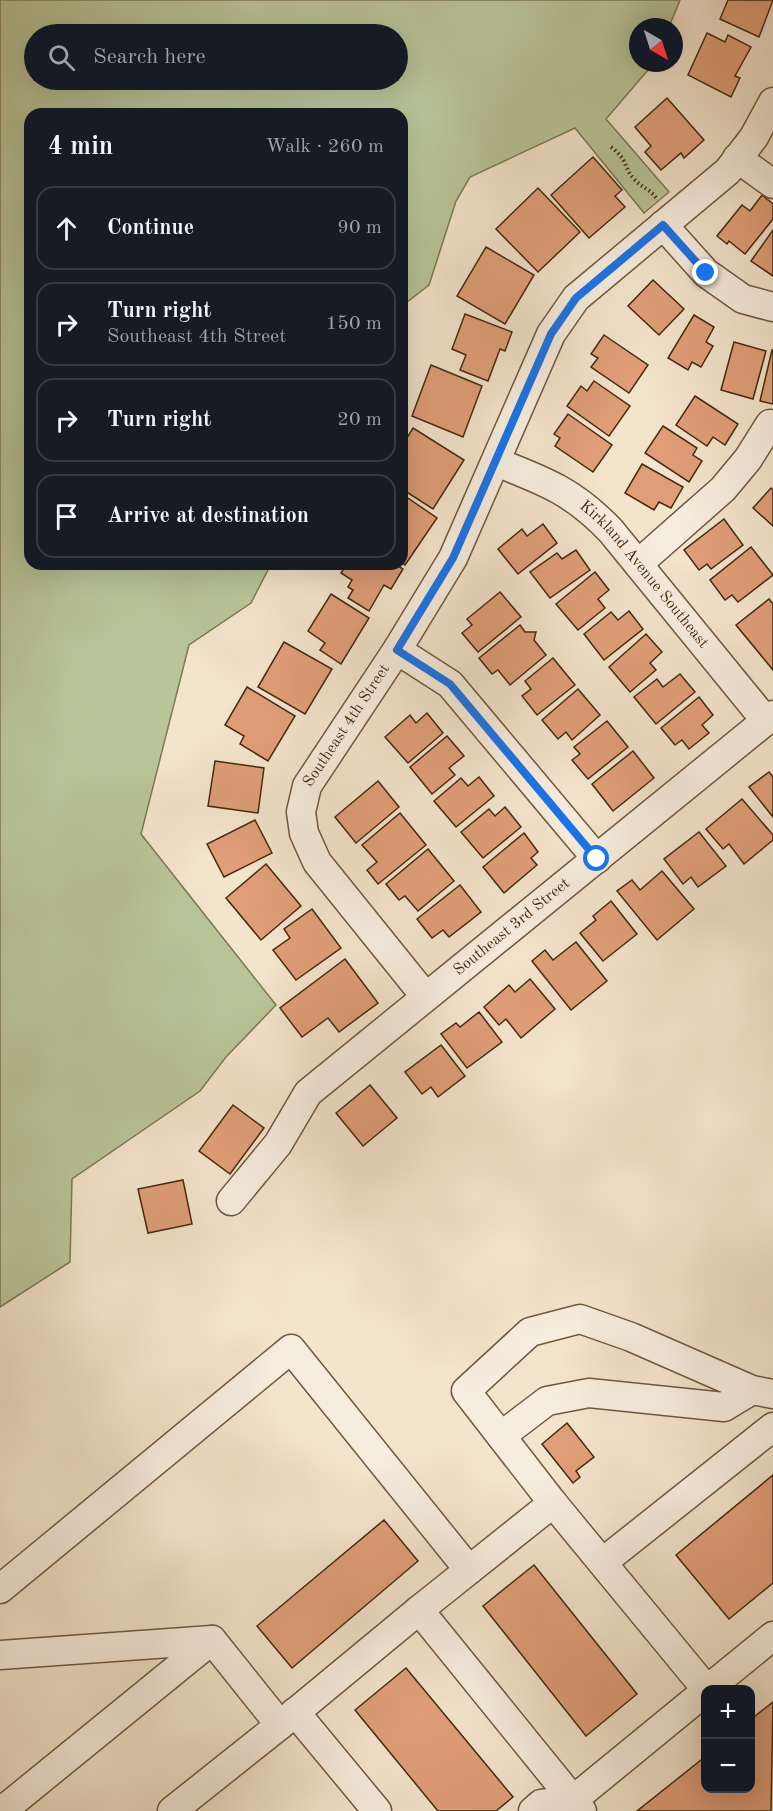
<!DOCTYPE html>
<meta charset="utf-8">
<style>
:root{--surface:#171b24;--page:#242831;--text:#f1f3f6;--muted:#9ea1a6;--line:#363941}
body{margin:0;font-family:"Old Standard TT",serif;background:var(--page);color:var(--text)}
.controls{position:absolute;right:18px;bottom:18px;display:grid;overflow:hidden;border-radius:12px;box-shadow:0 6px 24px #0002}
.controls button{width:54px;height:54px;display:grid;place-items:center;padding:0;border:0;border-bottom:2px solid var(--line);background:var(--surface);color:var(--text);font:30px sans-serif}
.compass{position:absolute;left:629px;top:18px;width:54px;height:54px;border-radius:50%;background:var(--surface);box-shadow:0 6px 24px #0002;rotate:141deg}
.stop{position:absolute;width:18px;height:18px;margin:-14px;border:4px solid #1a73e8;border-radius:50%;background:#fff}
.stop.end{background:#1a73e8;border-color:#fff;box-shadow:0 2px 6px #0008}
.list{margin:0;padding:0;list-style:none}
h2{display:flex;justify-content:space-between;align-items:center;height:78px;margin:0;padding:0 24px;font-size:26px}
h2 small{font-size:20px;font-weight:400;color:var(--muted)}
.list li{display:grid;grid-template-columns:39px 1fr auto;gap:18px;align-items:center;box-sizing:border-box;height:84px;margin:0 12px 12px;padding:0 12px;border:2px solid var(--line);border-radius:18px}
.list b{display:block;font-size:22px;white-space:nowrap}
.list p{margin:0;font-size:20px;white-space:nowrap;color:var(--muted)}
.list em{font-size:20px;font-style:normal;color:var(--muted)}
.icon{flex:none;width:33px;height:33px;fill:none;stroke:currentColor;stroke-width:2;stroke-linecap:round;stroke-linejoin:round}
.map{position:relative;flex:none;width:773px;height:1811px;overflow:hidden}
.search{position:absolute;background:var(--surface);box-shadow:0 6px 24px #0002;left:24px;top:24px;width:384px;height:66px;display:flex;align-items:center;gap:15px;box-sizing:border-box;padding:0 21px;border-radius:33px;color:var(--muted);font-size:22px}
.panel{position:absolute;background:var(--surface);box-shadow:0 6px 24px #0002;left:24px;top:108px;width:384px;height:462px;border-radius:18px}
.map>svg:first-child{display:block}
.green{fill:#b9c599;stroke:#7e7854;stroke-width:1.5;fill-rule:evenodd}
.building{fill:#e09e78;stroke:#442a0e;stroke-width:1.5}
.lines{fill:none;stroke-linecap:round;stroke-linejoin:round}
.minor-casing{stroke:#70583e;stroke-width:31}
.path{stroke:#442a0e;stroke-width:4;stroke-dasharray:1.5 3;stroke-linecap:butt}
.minor{stroke:#f7edde;stroke-width:28}
.route{stroke:#1a73e8;stroke-width:8}
.labels{text-anchor:middle;dominant-baseline:central;stroke-width:5;stroke-linejoin:round;paint-order:stroke}
.street-label{font-size:16px;fill:#442a0e;stroke:#f7edde}
</style>
<div class="map">
<svg width="773" height="1811" viewBox="0 0 773 1811">
<rect width="100%" height="100%" fill="#f3e4cc"/>
<filter id="stains"><feTurbulence type="fractalNoise" baseFrequency=".00333" numOctaves="4"/><feColorMatrix values="0 0 0 0 .2 0 0 0 0 .09 0 0 0 0 .02 0 0 0 .5 -.17"/></filter>
<radialGradient id="worn" r=".72"><stop offset=".6" stop-color="#630" stop-opacity="0"/><stop offset="1" stop-color="#630" stop-opacity=".3"/></radialGradient>
<path class="green" d="M0 0H680L669 27H638V63H654L606 119 669 192 644 213 575 128 470 177 456 201 429 285 402 306V114H30V564H271L251 603 189 645 141 834 276 1005 226 1057 200 1091 72 1179 70 1262 0 1307ZM34 34H398V80H34Z"/>
<g class="building">
<polygon points="728,0 773,0 759,37 720,19"/>
<polygon points="707,33 725,42 728,35 751,47 735,76 740,78 731,97 688,75"/>
<polygon points="667,98 704,140 684,158 681,153 661,170 645,152 651,146 635,127"/>
<polygon points="593,157 622,190 615,196 625,207 589,238 551,195"/>
<polygon points="538,188 580,232 538,272 496,229"/>
<polygon points="762,195 773,204 773,219 745,254 729,241 727,244 717,236 742,205 750,211"/>
<polygon points="773,230 773,276 751,261"/>
<polygon points="486,247 534,275 505,324 457,296"/>
<polygon points="653,280 684,309 659,335 628,306"/>
<polygon points="465,314 512,332 505,351 500,349 488,381 460,370 466,355 452,349"/>
<polygon points="694,315 714,327 706,342 713,346 701,367 692,362 688,370 668,358"/>
<polygon points="604,335 648,365 629,393 591,367 598,358 591,354"/>
<polygon points="734,342 766,351 753,399 721,390"/>
<polygon points="772,350 773,350 773,404 760,401"/>
<polygon points="431,365 482,386 463,437 412,416"/>
<polygon points="594,381 630,406 609,436 567,406 581,386 587,391"/>
<polygon points="695,396 738,424 725,445 713,437 707,446 676,425"/>
<polygon points="568,414 612,445 593,472 555,446 560,438 554,434"/>
<polygon points="663,426 697,448 693,455 702,461 689,482 645,453"/>
<polygon points="413,428 464,460 433,509 402,489 402,446"/>
<polygon points="642,464 683,487 671,508 659,502 654,510 625,493"/>
<polygon points="771,488 773,490 773,526 753,508"/>
<polygon points="402,494 437,518 405,565 402,562"/>
<polygon points="724,519 743,545 711,569 707,564 699,570 684,550"/>
<polygon points="543,524 557,543 518,574 498,549 522,529 527,536"/>
<polygon points="751,547 773,575 738,602 732,595 725,600 710,580"/>
<polygon points="576,550 590,570 550,598 530,572 557,553 562,559"/>
<polygon points="347,564 395,564 403,569 391,589 384,585 369,611 348,598 353,590 348,587 352,580 341,573"/>
<polygon points="595,572 609,590 598,599 605,608 578,630 556,604"/>
<polygon points="500,592 521,617 478,652 462,633 472,625 467,619"/>
<polygon points="331,594 369,618 341,664 320,650 325,643 308,631"/>
<polygon points="769,599 773,604 773,670 736,625"/>
<polygon points="629,611 643,629 604,660 584,634 611,612 618,620"/>
<polygon points="520,625 525,632 536,632 534,640 546,655 510,685 498,670 492,674 479,658"/>
<polygon points="646,634 662,652 650,663 656,670 630,692 609,667"/>
<polygon points="284,642 332,669 305,714 258,687"/>
<polygon points="553,658 575,685 537,715 522,696 531,689 525,681"/>
<polygon points="680,674 695,692 656,724 634,697 657,679 663,687"/>
<polygon points="247,687 295,716 268,761 240,744 244,736 225,725"/>
<polygon points="578,689 600,715 572,740 566,732 558,739 542,720"/>
<polygon points="699,697 713,715 702,725 709,733 689,749 682,740 675,745 661,728"/>
<polygon points="427,713 443,733 408,763 385,737 410,715 416,723"/>
<polygon points="607,721 628,747 588,779 572,760 580,754 574,747"/>
<polygon points="447,736 464,756 449,768 455,775 432,794 410,767"/>
<polygon points="633,751 654,778 613,811 592,784"/>
<polygon points="215,761 264,768 258,813 208,806"/>
<polygon points="769,772 773,777 773,817 749,787"/>
<polygon points="479,777 494,796 456,827 434,801 461,778 468,786"/>
<polygon points="378,781 399,807 356,843 335,817"/>
<polygon points="742,799 773,835 773,840 744,864 729,844 723,849 706,829"/>
<polygon points="505,807 521,827 483,858 461,832 489,809 495,816"/>
<polygon points="400,813 426,845 378,884 367,870 377,862 362,845"/>
<polygon points="255,820 272,853 224,877 207,844"/>
<polygon points="699,832 726,866 698,887 691,877 683,884 664,859"/>
<polygon points="524,833 538,852 531,858 537,865 504,893 483,867"/>
<polygon points="428,849 454,881 418,911 405,896 399,900 386,884"/>
<polygon points="266,864 301,906 261,940 226,898"/>
<polygon points="662,871 694,909 657,940 617,891 632,880 640,890"/>
<polygon points="460,885 481,912 449,937 443,930 432,938 417,919"/>
<polygon points="611,901 637,934 603,961 580,933 596,920 593,916"/>
<polygon points="312,909 341,948 296,980 273,950 290,938 284,929"/>
<polygon points="576,942 607,981 571,1010 532,961 545,950 553,960"/>
<polygon points="345,959 378,1003 339,1032 328,1018 302,1037 280,1008"/>
<polygon points="530,979 555,1009 521,1038 506,1019 499,1025 484,1007 509,985 515,992"/>
<polygon points="479,1012 502,1042 467,1068 441,1034 456,1023 460,1027"/>
<polygon points="441,1045 465,1076 438,1097 431,1087 422,1094 405,1072"/>
<polygon points="370,1085 397,1118 363,1146 336,1113"/>
<polygon points="233,1105 264,1128 230,1174 199,1151"/>
<polygon points="183,1180 192,1224 148,1233 138,1189"/>
<polygon points="567,1423 594,1457 576,1471 580,1477 573,1483 542,1444"/>
<polygon points="773,1475 773,1583 729,1619 676,1555"/>
<polygon points="384,1520 418,1561 292,1668 257,1626"/>
<polygon points="534,1565 637,1694 586,1736 483,1606"/>
<polygon points="406,1668 513,1797 496,1811 438,1811 355,1710"/>
<polygon points="773,1702 771,1811 637,1811 706,1756 706,1788 750,1788 750,1720"/>
</g>
<g class="lines">
<g class="minor-casing">
<g id="minor">
<polyline points="737,158 773,184"/>
<polyline points="663,225 706,273 743,299 773,307"/>
<path id="s1" d="M496 462C545 481 574 492 611 531L766 721"/>
<polyline points="638,564 723,489 748,459 770,424"/>
<polyline points="397,650 450,684 597,859"/>
<path id="s2" d="M425 996 317 862 304 833 301 812 307 786 397 650 453 558 551 334 576 298 728 171 754 137 773 102"/>
<path id="s3" d="M231 1201 278 1144 308 1093 773 715"/>
<polyline points="501,1436 547,1401 589,1393 724,1407 752,1390"/>
<polyline points="553,1503 707,1690"/>
<polyline points="603,1562 773,1427"/>
<polyline points="0,1589 291,1349 469,1570"/>
<polyline points="419,1610 553,1503 466,1391 530,1332 580,1319 631,1337 752,1390 773,1394"/>
<polyline points="0,1655 212,1640 280,1725 419,1610 582,1811"/>
<polyline points="708,1689 773,1636"/>
<polyline points="295,1712 377,1811"/>
<polyline points="2,1811 212,1640"/>
<polyline points="172,1811 280,1725"/>
<polyline points="533,1811 541,1804 573,1800 706,1691"/>
</g>
</g>
<path class="path" d="M611 147C629 161 623 167 634 179 641 187 650 189 657 199"/>
<use href="#minor" class="minor"/>
</g>
<g class="lines">
<polyline class="route" points="597,859 450,684 397,650 453,558 551,334 576,298 663,225 706,273"/>
</g>
<g class="labels">
<g class="street-label">
<text stroke="none"><textPath href="#s1" startOffset="190">Kirkland Avenue Southeast</textPath></text>
<text stroke="none"><textPath href="#s2" startOffset="324">Southeast 4th Street</textPath></text>
<text stroke="none"><textPath href="#s3" startOffset="396">Southeast 3rd Street</textPath></text>
</g>
</g>
<rect width="100%" height="100%" filter="url(#stains)"/>
<rect width="100%" height="100%" fill="url(#worn)"/>
</svg>
<div class="controls">
<button>+</button>
<button>−</button>
</div>
<svg class="compass" viewBox="-18 -18 36 36"><path d="M0-13l5 13h-10z" fill="#e53935"/><path d="M0 13l5-13h-10z" fill="#9ea1a6"/></svg>
<div class="stop" style="left:597px;top:859px"></div>
<div class="stop end" style="left:706px;top:273px"></div>
<div class="search"><svg class="icon" aria-label="search" viewBox="0 0 24 24"><circle cx="10" cy="10" r="6"/><path d="M15 15l6 6"/></svg>Search here</div>
<section class="panel">
<h2>4 min<small>Walk · 260 m</small></h2>
<ul class="list">
<li><svg class="icon" aria-label="ahead" viewBox="0 0 24 24"><path d="M12 20V5M6 11l6-6 6 6"/></svg><div><b>Continue</b></div><em>90 m</em></li>
<li><svg class="icon" aria-label="right" viewBox="0 0 24 24"><path d="M7 20v-9h11M14 6l5 5-5 5"/></svg><div><b>Turn right</b><p>Southeast 4th Street</p></div><em>150 m</em></li>
<li><svg class="icon" aria-label="right" viewBox="0 0 24 24"><path d="M7 20v-9h11M14 6l5 5-5 5"/></svg><div><b>Turn right</b></div><em>20 m</em></li>
<li><svg class="icon" aria-label="arrive" viewBox="0 0 24 24"><path d="M6 21V4h12l-3 4 3 4H6"/></svg><div><b>Arrive at destination</b></div></li>
</ul>
</section>
</div>
